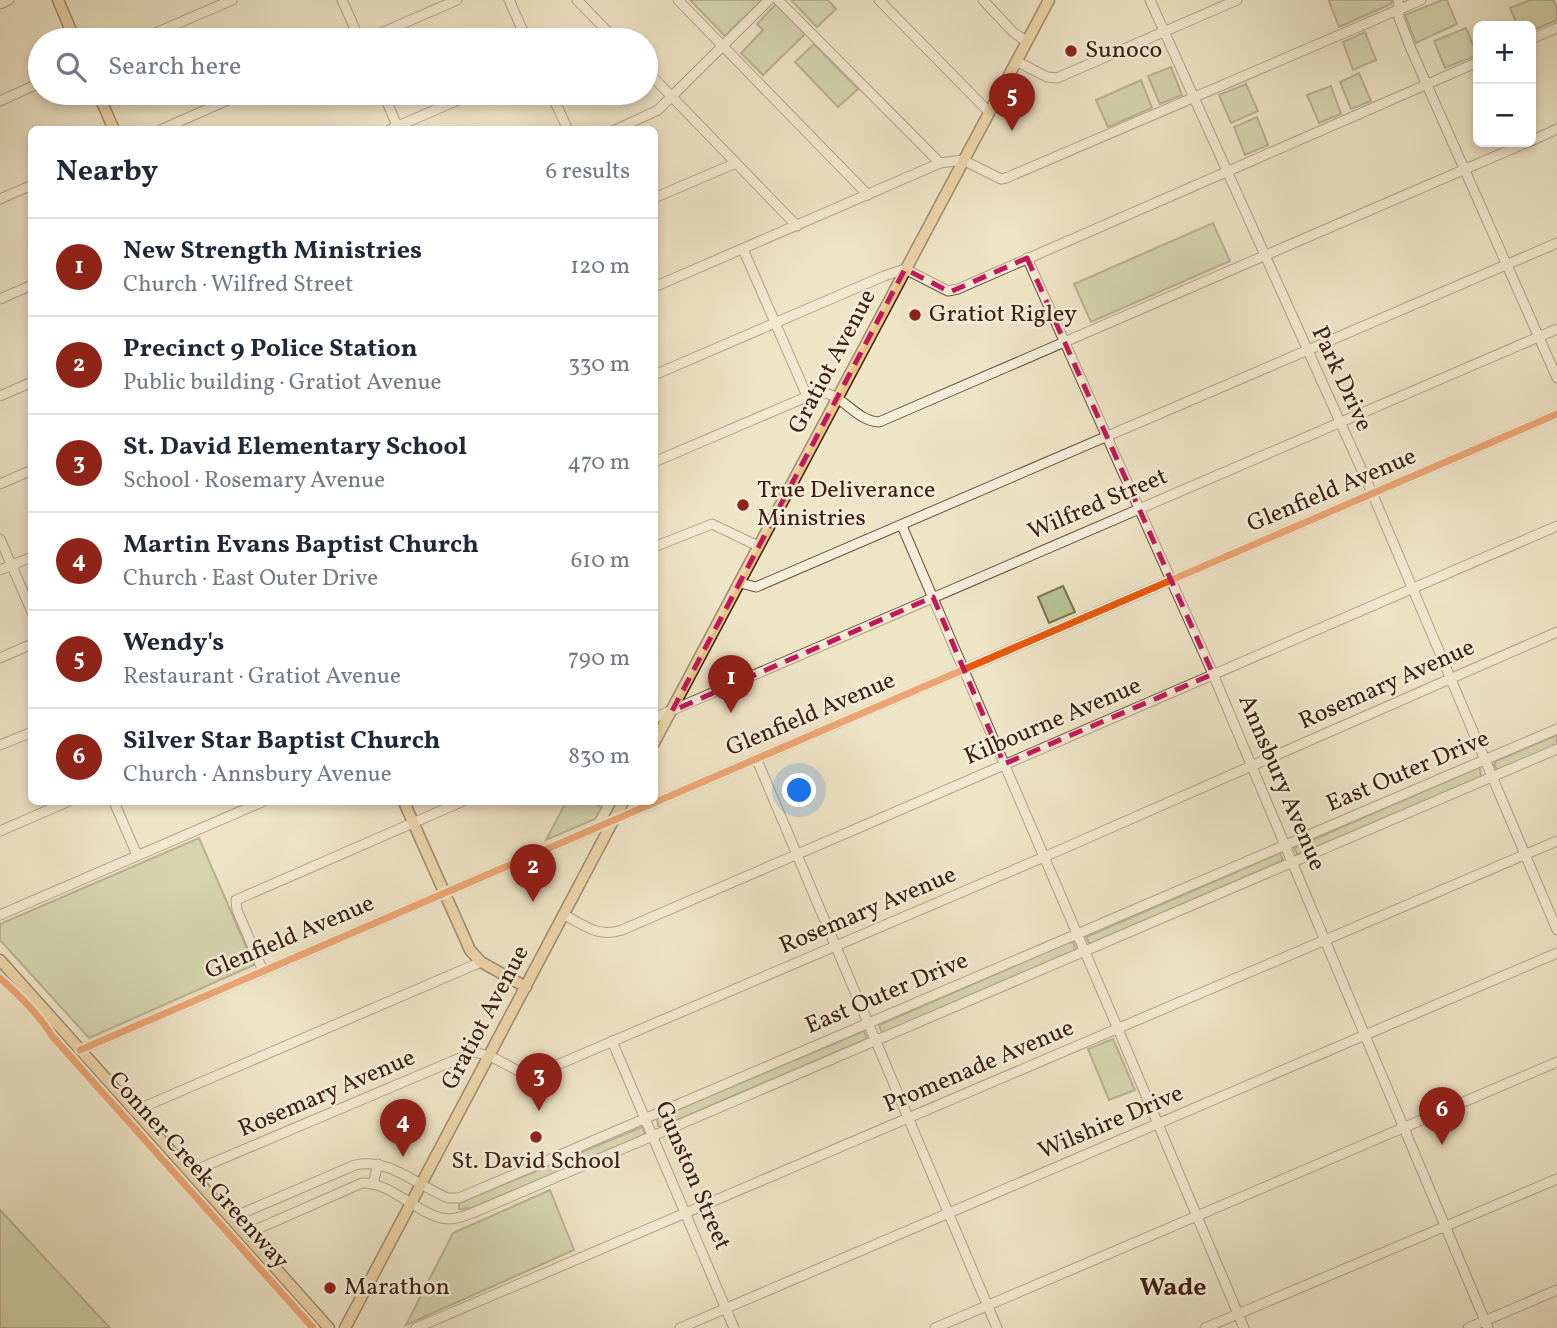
<!DOCTYPE html>
<meta charset="utf-8">
<style>
:root{--surface:#fff;--page:#f6f6f7;--text:#1f2937;--muted:#747a83;--line:#e0e1e3;--accent:#8f2418}
body{margin:0;font-family:Vollkorn,serif;background:var(--page);color:var(--text)}
.controls{position:absolute;right:21px;top:21px;display:grid;overflow:hidden;border-radius:10px;box-shadow:0 4px 10px #0003}
.controls button{width:63px;height:63px;display:grid;place-items:center;padding:0;border:0;border-bottom:2px solid var(--line);background:var(--surface);color:var(--text);font:35px sans-serif}
.you{position:absolute;left:800px;top:791px;width:24px;height:24px;margin:-18px;border:5px solid #fff;border-radius:50%;background:#1a73e8;box-shadow:0 0 0 10px #1a73e833}
.badge{display:grid;place-items:center;width:46px;height:46px;border-radius:50%;background:var(--accent);color:#fff;font-size:23px;font-weight:700}
.pin{position:absolute;translate:-50% -58px;filter:drop-shadow(0 2px 4px #0008)}
.pin::after{content:'';position:absolute;top:37px;width:24px;height:21px;background:inherit;clip-path:polygon(0 0,100% 0,50% 100%)}
.list{margin:0;padding:0;list-style:none}
h2{display:flex;justify-content:space-between;align-items:center;height:91px;margin:0;padding:0 28px;font-size:30px}
h2 small{font-size:23px;font-weight:400;color:var(--muted)}
.list li{display:grid;grid-template-columns:46px 1fr auto;gap:21px;align-items:center;box-sizing:border-box;height:98px;padding:0 28px;border-top:2px solid var(--line)}
.list b{display:block;font-size:26px;white-space:nowrap}
.list p{margin:0;font-size:23px;white-space:nowrap;color:var(--muted)}
.list em{font-size:23px;font-style:normal;color:var(--muted)}
.icon{flex:none;width:38px;height:38px;fill:none;stroke:currentColor;stroke-width:2;stroke-linecap:round;stroke-linejoin:round}
.map{position:relative;flex:none;width:1557px;height:1328px;overflow:hidden}
.search{position:absolute;background:var(--surface);box-shadow:0 4px 10px #0003;left:28px;top:28px;width:630px;height:77px;display:flex;align-items:center;gap:18px;box-sizing:border-box;padding:0 24px;border-radius:38px;color:var(--muted);font-size:26px}
.panel{position:absolute;background:var(--surface);box-shadow:0 4px 10px #0003;left:28px;top:126px;width:630px;height:679px;border-radius:10px}
.map>svg:first-child{display:block}
.green{fill:#b7c496;stroke:#7b7252;stroke-width:2}
.lines{fill:none;stroke-linecap:round;stroke-linejoin:round}
.minor-casing{stroke:#6b513c;stroke-width:11}
.major-casing{stroke:#3f200e;stroke-width:13}
.minor{stroke:#f4edda;stroke-width:9}
.major{stroke:#e7c283;stroke-width:10}
.cycleway-casing{stroke:#f4edda;stroke-width:11}
.cycleway{stroke:#e8590c;stroke-width:7}
.marked{fill:none;stroke:#c2185b;stroke-width:5;stroke-dasharray:14 9;stroke-linejoin:round}
.poi-dot{fill:#8f2418;stroke:#f4edda;stroke-width:2.5}
.labels{text-anchor:middle;dominant-baseline:central;stroke-width:5;stroke-linejoin:round;paint-order:stroke}
.poi-label{font-size:24px;fill:#3f200e;stroke:#f4edda;text-anchor:start}
.street-label{font-size:24px;fill:#3f200e;stroke:#f4edda}
.neighbourhood-label{font-size:26px;font-weight:bold;fill:#3f200e;stroke:#f4edda}
</style>
<div class="map">
<svg width="1557" height="1328" viewBox="0 0 1557 1328">
<rect width="100%" height="100%" fill="#eee4c6"/>
<filter id="stains"><feTurbulence type="fractalNoise" baseFrequency=".00286" numOctaves="4"/><feColorMatrix values="0 0 0 0 .2 0 0 0 0 .09 0 0 0 0 .02 0 0 0 .5 -.17"/></filter>
<radialGradient id="worn" r=".72"><stop offset=".6" stop-color="#630" stop-opacity="0"/><stop offset="1" stop-color="#630" stop-opacity=".3"/></radialGradient>
<g class="green">
<polygon points="690,0 762,0 725,36"/>
<polygon points="791,0 828,0 836,9 817,27"/>
<polygon points="1332,0 1392,0 1391,4 1339,27 1329,1"/>
<polygon points="1442,0 1447,0 1457,24 1416,43 1405,15"/>
<polygon points="1530,0 1553,0 1557,8 1557,20 1531,31 1531,26 1518,26 1510,8"/>
<polygon points="776,4 805,34 763,75 741,53 763,30 757,24"/>
<polygon points="1466,28 1477,55 1445,68 1434,41"/>
<polygon points="1365,32 1376,60 1353,70 1343,42"/>
<polygon points="814,44 858,89 838,107 795,62"/>
<polygon points="1171,67 1182,95 1160,104 1148,76"/>
<polygon points="1359,73 1371,101 1351,109 1340,82"/>
<polygon points="1141,80 1152,108 1108,127 1096,100"/>
<polygon points="1246,84 1258,111 1231,123 1219,95"/>
<polygon points="1331,86 1341,114 1319,123 1307,95"/>
<polygon points="1257,117 1268,145 1245,155 1234,127"/>
<polygon points="1213,223 1230,261 1091,322 1074,284"/>
<polygon points="1063,586 1075,612 1049,623 1038,597"/>
<polygon points="1557,735 1557,745 1497,770 1494,764 1496,761"/>
<polygon points="1477,768 1480,768 1481,777 1300,854 1297,854 1294,848"/>
<polygon points="566,802 590,802 602,807 595,819 546,840"/>
<polygon points="199,838 254,965 89,1038 0,940 0,924"/>
<polygon points="1280,853 1283,860 1280,862 1092,943 1089,943 1086,937"/>
<polygon points="1073,942 1076,949 1073,951 885,1032 881,1031 879,1025 1067,943"/>
<polygon points="864,1031 867,1038 864,1040 661,1127 658,1126 657,1118"/>
<polygon points="1113,1039 1135,1090 1109,1100 1088,1049"/>
<polygon points="642,1127 645,1134 642,1136 472,1208 459,1209 459,1203 466,1200"/>
<polygon points="550,1190 574,1250 406,1325 453,1233"/>
<polygon points="0,1210 110,1328 0,1328"/>
</g>
<g class="lines">
<g class="minor-casing">
<g id="minor">
<polyline points="342,0 360,40"/>
<polyline points="509,0 527,40"/>
<polyline points="577,0 616,40"/>
<polyline points="678,0 868,195"/>
<polyline points="778,0 940,163"/>
<polyline points="879,0 989,112"/>
<polyline points="983,0 1013,32 1026,41"/>
<polyline points="1150,0 1373,495 1557,930"/>
<polyline points="1398,0 1399,18 1411,49 1557,378"/>
<polyline points="0,4 9,0"/>
<polyline points="1531,39 1557,28"/>
<polyline points="139,40 232,0"/>
<polyline points="365,40 457,0"/>
<polyline points="1016,61 1047,77 1057,78 1237,0"/>
<polyline points="646,70 797,226"/>
<polyline points="383,93 399,130"/>
<polyline points="551,93 568,130"/>
<polyline points="0,101 40,83"/>
<polyline points="160,130 244,93"/>
<polyline points="389,130 474,93"/>
<polyline points="615,130 658,110 769,0"/>
<polyline points="1531,141 1557,129"/>
<polyline points="654,198 736,163"/>
<polyline points="0,199 32,185"/>
<polyline points="743,249 807,396"/>
<polyline points="1027,258 1213,674 1488,1328"/>
<polyline points="654,287 940,163 963,160 1001,179 1006,178 1421,0"/>
<polyline points="0,299 32,285"/>
<polyline points="654,375 884,276 905,269 948,291 958,289 1478,62"/>
<polyline points="0,396 32,382"/>
<path d="M654 462 818 392C842 392 855 421 879 422L1528 142"/>
<polyline points="0,484 32,470"/>
<polyline points="902,526 1118,1029 1244,1328"/>
<polyline points="0,539 32,612"/>
<polyline points="654,547 712,524 758,546"/>
<polyline points="0,570 32,557"/>
<polyline points="740,583 756,587 1557,243"/>
<polyline points="0,658 32,644"/>
<polyline points="654,718 1557,329"/>
<polyline points="0,745 32,732"/>
<polyline points="757,760 997,1328"/>
<polyline points="114,802 137,855"/>
<polyline points="0,831 67,802"/>
<polyline points="0,915 262,802"/>
<path d="M564 915C585 925 597 938 622 930L1557 526"/>
<polyline points="263,971 237,910 236,900 461,802"/>
<polyline points="612,1041 734,1328"/>
<polyline points="80,1050 1557,414"/>
<polyline points="134,1111 481,962"/>
<polyline points="191,1172 474,1052 490,1056 524,1074 536,1074 1044,857 1557,632"/>
<polyline points="373,1184 378,1164"/>
<path d="M231 1218 355 1165C388 1157 418 1186 448 1198H459L1557 729"/>
<path d="M246 1234 362 1183C393 1182 420 1218 449 1219 458 1219 467 1215 475 1212L1557 749"/>
<polyline points="416,1328 1557,841"/>
<polyline points="680,1328 1557,953"/>
<polyline points="935,1328 1557,1062"/>
<polyline points="1205,1328 1557,1179"/>
<polyline points="1468,1328 1557,1290"/>
</g>
</g>
<g class="major-casing">
<g id="major">
<polyline points="58,0 75,40"/>
<polyline points="98,93 114,130"/>
<polyline points="654,743 1049,0"/>
<polyline points="404,802 470,950 481,962 526,987"/>
<polyline points="0,960 329,1328"/>
<polyline points="345,1328 623,802"/>
</g>
</g>
<use href="#minor" class="minor"/>
<use href="#major" class="major"/>
<g class="cycleway-casing">
<g id="cycleway">
<path d="M0 978C19 995 39 1014 52 1036L313 1328"/>
<polyline points="80,1050 1557,414"/>
</g>
</g>
<use href="#cycleway" class="cycleway"/>
</g>
<path d="M0 0H1557V1328H0ZM1027 258 1213 674 1004 764 933 597 672 711 905 269 950 292Z" fill="#eee4c6" fill-opacity=".55" fill-rule="evenodd"/>
<path class="marked" d="M1027 258 1213 674 1004 764 933 597 672 711 905 269 950 292Z"/>
<g class="poi-dot">
<circle cx="1071" cy="51" r="7"/>
<circle cx="915" cy="315" r="7"/>
<circle cx="743" cy="505" r="7"/>
<circle cx="536" cy="1137" r="7"/>
<circle cx="330" cy="1288" r="7"/>
</g>
<g class="labels">
<g class="poi-label">
<text x="1085" y="51">Sunoco</text>
<text x="929" y="315">Gratiot Rigley</text>
<text x="757" y="491">True Deliverance<tspan x="757" dy="28">Ministries</tspan></text>
<text x="536" y="1162" text-anchor="middle">St. David School</text>
<text x="344" y="1288">Marathon</text>
</g>
<g class="street-label">
<text transform="translate(833 362) rotate(-62)">Gratiot Avenue</text>
<text transform="translate(1341 379) rotate(65)">Park Drive</text>
<text transform="translate(1332 491) rotate(-23)">Glenfield Avenue</text>
<text transform="translate(1098 505) rotate(-23)">Wilfred Street</text>
<text transform="translate(1387 685) rotate(-24)">Rosemary Avenue</text>
<text transform="translate(811 715) rotate(-23)">Glenfield Avenue</text>
<text transform="translate(1053 722) rotate(-23)">Kilbourne Avenue</text>
<text transform="translate(1408 772) rotate(-23)">East Outer Drive</text>
<text transform="translate(1281 783) rotate(67)">Annsbury Avenue</text>
<text transform="translate(868 911) rotate(-23)">Rosemary Avenue</text>
<text transform="translate(290 938) rotate(-23)">Glenfield Avenue</text>
<text transform="translate(887 994) rotate(-23)">East Outer Drive</text>
<text transform="translate(486 1018) rotate(-62)">Gratiot Avenue</text>
<text transform="translate(979 1067) rotate(-23)">Promenade Avenue</text>
<text transform="translate(327 1094) rotate(-23)">Rosemary Avenue</text>
<text transform="translate(1111 1123) rotate(-23)">Wilshire Drive</text>
<text transform="translate(198 1171) rotate(48)">Conner Creek Greenway</text>
<text transform="translate(692 1176) rotate(67)">Gunston Street</text>
</g>
<g class="neighbourhood-label">
<text x="1173" y="1288">Wade</text>
</g>
</g>
<rect width="100%" height="100%" filter="url(#stains)"/>
<rect width="100%" height="100%" fill="url(#worn)"/>
</svg>
<div class="controls">
<button>+</button>
<button>−</button>
</div>
<div class="you"></div>
<div class="pin badge" style="left:731px;top:713px">1</div>
<div class="pin badge" style="left:533px;top:902px">2</div>
<div class="pin badge" style="left:539px;top:1111px">3</div>
<div class="pin badge" style="left:403px;top:1157px">4</div>
<div class="pin badge" style="left:1012px;top:131px">5</div>
<div class="pin badge" style="left:1442px;top:1145px">6</div>
<div class="search"><svg class="icon" aria-label="search" viewBox="0 0 24 24"><circle cx="10" cy="10" r="6"/><path d="M15 15l6 6"/></svg>Search here</div>
<section class="panel">
<h2>Nearby<small>6 results</small></h2>
<ul class="list">
<li><span class="badge">1</span><div><b>New Strength Ministries</b><p>Church · Wilfred Street</p></div><em>120 m</em></li>
<li><span class="badge">2</span><div><b>Precinct 9 Police Station</b><p>Public building · Gratiot Avenue</p></div><em>330 m</em></li>
<li><span class="badge">3</span><div><b>St. David Elementary School</b><p>School · Rosemary Avenue</p></div><em>470 m</em></li>
<li><span class="badge">4</span><div><b>Martin Evans Baptist Church</b><p>Church · East Outer Drive</p></div><em>610 m</em></li>
<li><span class="badge">5</span><div><b>Wendy's</b><p>Restaurant · Gratiot Avenue</p></div><em>790 m</em></li>
<li><span class="badge">6</span><div><b>Silver Star Baptist Church</b><p>Church · Annsbury Avenue</p></div><em>830 m</em></li>
</ul>
</section>
</div>
